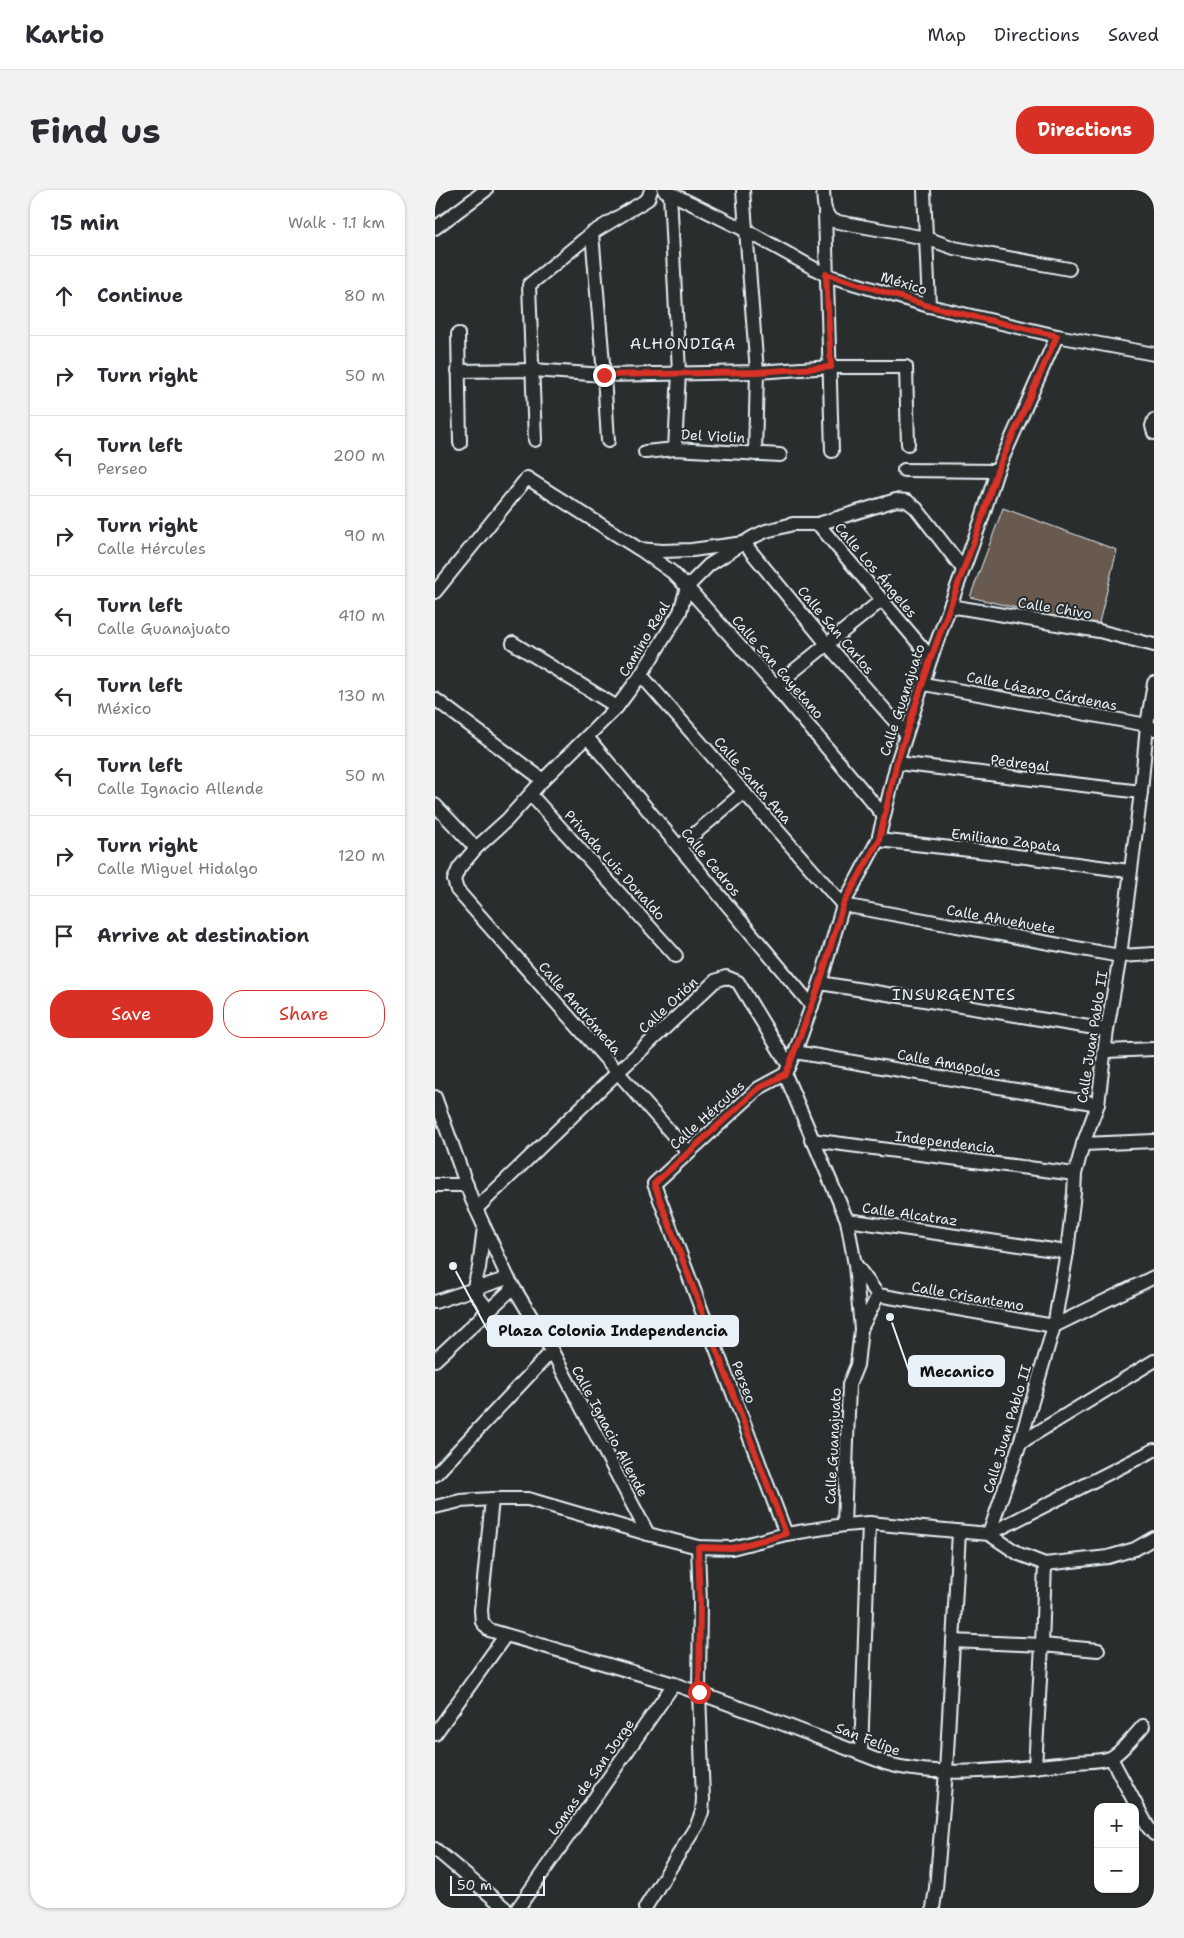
<!DOCTYPE html>
<meta charset="utf-8">
<style>
:root{--surface:#fff;--page:#f2f2f3;--text:#2b2b33;--muted:#7c7c81;--line:#e1e1e2;--accent:#d93025}
body{margin:0;font-family:"Shantell Sans",sans-serif;background:var(--page);color:var(--text)}
.controls{position:absolute;right:15px;bottom:15px;display:grid;overflow:hidden;border-radius:10px;box-shadow:0 1px 4px #0004}
.controls button{width:45px;height:45px;display:grid;place-items:center;padding:0;border:0;border-bottom:1px solid var(--line);background:var(--surface);color:var(--text);font:25px sans-serif}
.scale{position:absolute;left:15px;bottom:12px;width:95px;box-sizing:border-box;padding-left:5px;border:2px solid #e8f1f8;border-top:0;font-size:14px;line-height:18px;white-space:nowrap;color:#e8f1f8;-webkit-text-stroke:4px #2a2d2e;paint-order:stroke}
.stop{position:absolute;width:15px;height:15px;margin:-11px;border:4px solid #d93025;border-radius:50%;background:#fff}
.stop.end{background:#d93025;border-color:#fff;box-shadow:0 1px 5px #0008}
.list{margin:0;padding:0;list-style:none}
h2{display:flex;justify-content:space-between;align-items:center;height:65px;margin:0;padding:0 20px;font-size:21px}
h2 small{font-size:16px;font-weight:400;color:var(--muted)}
.list li{display:grid;grid-template-columns:32px 1fr auto;gap:15px;align-items:center;box-sizing:border-box;height:80px;padding:0 20px;border-top:1px solid var(--line)}
.list b{display:block;font-size:19px;white-space:nowrap}
.list p{margin:0;font-size:16px;white-space:nowrap;color:var(--muted)}
.list em{font-size:16px;font-style:normal;color:var(--muted)}
.actions{display:flex;gap:10px;padding:15px 20px}
.actions a{flex:1;padding:11px 0;border:1px solid var(--accent);border-radius:20px;text-align:center;font-size:18px;color:var(--accent)}
.actions .main{background:var(--accent);color:#fff}
.icon{flex:none;width:28px;height:28px;fill:none;stroke:currentColor;stroke-width:2;stroke-linecap:round;stroke-linejoin:round}
.map{position:relative;flex:none;width:719px;height:1718px;overflow:hidden;border-radius:20px}
header{display:flex;align-items:center;gap:30px;box-sizing:border-box;height:70px;padding:0 25px;background:var(--surface);border-bottom:1px solid var(--line)}
header strong{font-size:24px}
nav{display:flex;gap:28px;margin-inline-start:auto;font-size:18px}
.intro{display:flex;align-items:center;justify-content:space-between;box-sizing:border-box;height:120px;padding:0 30px}
h1{margin:0;font-size:35px}
.button{padding:12px 22px;border-radius:20px;background:var(--accent);color:#fff;font-size:18px;font-weight:700}
main{display:flex;gap:30px;padding:0 30px}
aside{flex:1;background:var(--surface);border-radius:20px;box-shadow:0 1px 4px #0004}
.map>svg:first-child{display:block}
.building{fill:#695a50;stroke:#e8f1f8}
.lines{fill:none;stroke-linecap:round;stroke-linejoin:round}
.minor-casing{stroke:#e8f1f8;stroke-width:16}
.minor{stroke:#2a2d2e;stroke-width:12}
.route{stroke:#d93025;stroke-width:6}
.labels{text-anchor:middle;dominant-baseline:central;stroke-width:4;stroke-linejoin:round;paint-order:stroke}
.street-label{font-size:14px;fill:#e8f1f8;stroke:#2a2d2e}
.quarter-label{font-size:16px;letter-spacing:1px;fill:#e8f1f8;stroke:#2a2d2e}
.leader{fill:none;stroke:#e8f1f8;stroke-width:2}
.callout-dot{fill:#e8f1f8;stroke:#2a2d2e;stroke-width:2}
.callout{fill:#e8f1f8;stroke:#e8f1f8;stroke-width:2}
.callout-label{font-size:15px;text-anchor:middle;font-weight:bold;fill:#111}
</style>
<header>
<strong>Kartio</strong>
<nav><a>Map</a><a>Directions</a><a>Saved</a></nav>
</header>
<div class="intro"><h1>Find us</h1><a class="button">Directions</a></div>
<main>
<aside>
<h2>15 min<small>Walk · 1.1 km</small></h2>
<ul class="list">
<li><svg class="icon" aria-label="ahead" viewBox="0 0 24 24"><path d="M12 20V5M6 11l6-6 6 6"/></svg><div><b>Continue</b></div><em>80 m</em></li>
<li><svg class="icon" aria-label="right" viewBox="0 0 24 24"><path d="M7 20v-9h11M14 6l5 5-5 5"/></svg><div><b>Turn right</b></div><em>50 m</em></li>
<li><svg class="icon" aria-label="left" viewBox="0 0 24 24"><path d="M17 20v-9H6M10 6l-5 5 5 5"/></svg><div><b>Turn left</b><p>Perseo</p></div><em>200 m</em></li>
<li><svg class="icon" aria-label="right" viewBox="0 0 24 24"><path d="M7 20v-9h11M14 6l5 5-5 5"/></svg><div><b>Turn right</b><p>Calle Hércules</p></div><em>90 m</em></li>
<li><svg class="icon" aria-label="left" viewBox="0 0 24 24"><path d="M17 20v-9H6M10 6l-5 5 5 5"/></svg><div><b>Turn left</b><p>Calle Guanajuato</p></div><em>410 m</em></li>
<li><svg class="icon" aria-label="left" viewBox="0 0 24 24"><path d="M17 20v-9H6M10 6l-5 5 5 5"/></svg><div><b>Turn left</b><p>México</p></div><em>130 m</em></li>
<li><svg class="icon" aria-label="left" viewBox="0 0 24 24"><path d="M17 20v-9H6M10 6l-5 5 5 5"/></svg><div><b>Turn left</b><p>Calle Ignacio Allende</p></div><em>50 m</em></li>
<li><svg class="icon" aria-label="right" viewBox="0 0 24 24"><path d="M7 20v-9h11M14 6l5 5-5 5"/></svg><div><b>Turn right</b><p>Calle Miguel Hidalgo</p></div><em>120 m</em></li>
<li><svg class="icon" aria-label="arrive" viewBox="0 0 24 24"><path d="M6 21V4h12l-3 4 3 4H6"/></svg><div><b>Arrive at destination</b></div></li>
</ul>
<div class="actions"><a class="main">Save</a><a>Share</a></div>
</aside>
<div class="map">
<svg width="719" height="1718" viewBox="0 0 719 1718">
<rect width="100%" height="100%" fill="#2a2d2e"/>
<filter id="ink" filterUnits="userSpaceOnUse"><feTurbulence type="fractalNoise" baseFrequency=".02" numOctaves="2"/><feDisplacementMap in="SourceGraphic" scale="10" xChannelSelector="R" yChannelSelector="G"/><feConvolveMatrix kernelMatrix="1 2 1 2 8 2 1 2 1" color-interpolation-filters="sRGB"/></filter>
<g filter="url(#ink)">
<polygon class="building" points="568,318 682,360 663,437 535,407"/>
<g class="lines">
<g class="minor-casing">
<g id="minor">
<polyline points="229,0 312,41 391,85 494,116 622,146 719,164"/>
<polyline points="308,0 322,182 320,264"/>
<path d="M388 0C389 12 388 24 398 31L491 48 519 58 634 79"/>
<polyline points="489,0 494,116"/>
<polyline points="235,3 244,182 240,259"/>
<polyline points="390,22 397,261"/>
<polyline points="0,38 51,0"/>
<polyline points="157,43 169,185 173,251"/>
<polyline points="23,144 25,253"/>
<polyline points="23,181 98,180 169,185 322,182 396,177 471,177 473,254"/>
<polyline points="719,230 717,236 719,243"/>
<polyline points="100,250 94,95 157,43 213,9 216,0"/>
<polyline points="210,262 240,259 345,265"/>
<polyline points="469,280 562,281"/>
<polyline points="383,334 496,468"/>
<polyline points="206,360 237,382 252,397 340,496 449,626"/>
<polyline points="0,402 92,288 204,359 227,361 257,360 309,353 392,454 471,544"/>
<polyline points="515,416 664,441 719,455"/>
<polyline points="78,453 182,517"/>
<polyline points="206,485 408,715 685,766 719,764"/>
<polyline points="489,494 712,535 719,539"/>
<polyline points="340,496 447,410"/>
<polyline points="0,509 108,590"/>
<polyline points="152,547 377,816"/>
<polyline points="462,573 706,602"/>
<polyline points="96,605 241,766"/>
<polyline points="0,615 41,658"/>
<polyline points="443,650 553,662 694,681"/>
<polyline points="244,657 309,602"/>
<polyline points="385,793 672,840"/>
<polyline points="670,861 719,859"/>
<polyline points="360,862 663,914"/>
<polyline points="350,884 360,862 385,793 408,715 443,650 462,573 496,468 546,331 562,281 622,146"/>
<polyline points="350,884 324,898 219,994 351,1344"/>
<polyline points="350,884 412,1030 420,1075 426,1139 422,1175 414,1195 409,1335"/>
<polyline points="0,907 37,1010 73,1088 117,1161 213,1344"/>
<polyline points="376,950 640,984"/>
<polyline points="648,954 719,951"/>
<polyline points="253,962 22,700 19,690 24,678 41,658 72,630 108,590 182,517 206,485 245,422 252,397 274,375 318,347 331,341 358,334 383,334 461,310 472,311 481,318 528,379"/>
<polyline points="0,995 32,995"/>
<polyline points="41,1019 182,883 280,791 291,787 303,792 354,876"/>
<polyline points="412,1030 632,1062"/>
<polyline points="49,1037 44,1078 38,1100 54,1121"/>
<polyline points="421,1075 443,1105 619,1136 719,1087"/>
<polyline points="0,1112 73,1088"/>
<polyline points="426,1139 443,1105"/>
<polyline points="0,1170 78,1098"/>
<polyline points="585,1253 719,1171"/>
<polyline points="0,1285 117,1161"/>
<polyline points="57,1309 46,1420 47,1432 54,1440 239,1494"/>
<polyline points="0,1317 25,1311 57,1309 93,1309 213,1344 263,1357 297,1358 351,1344 409,1335 434,1333 554,1344 584,1364 610,1374 673,1367 700,1359 719,1348"/>
<polyline points="554,1344 585,1253 619,1136 632,1062 639,1003 640,984 648,954 663,914 672,840 685,766 706,602 712,535 719,493"/>
<polyline points="554,1344 719,1260"/>
<polyline points="518,1451 607,1455 663,1460"/>
<polyline points="0,1544 70,1446"/>
<polyline points="426,1563 434,1333"/>
<polyline points="676,1568 713,1637 719,1644"/>
<polyline points="600,1577 607,1455 610,1374"/>
<polyline points="0,1659 70,1718"/>
<path d="M83 1718 239 1494 338 1530 450 1573C503 1589 578 1579 633 1573 645 1571 665 1572 675 1568 685 1564 701 1544 708 1536"/>
<polyline points="210,1718 262,1635 267,1622 268,1609 264,1502 265,1413 263,1357"/>
<polyline points="498,1718 501,1698 511,1582 524,1342"/>
</g>
</g>
<use href="#minor" class="minor"/>
</g>
</g>
<g class="lines" filter="url(#ink)">
<polyline class="route" points="169,185 322,182 396,177 391,84 494,116 622,146 562,281 546,332 496,468 462,572 444,650 408,715 385,793 354,876 350,884 324,898 219,994 351,1344 297,1358 263,1357 265,1413 264,1502"/>
</g>
<g class="labels">
<g class="street-label">
<text transform="translate(469 93) rotate(17)">México</text>
<text transform="translate(278 246) rotate(3)">Del Violin</text>
<text transform="translate(441 380) rotate(50)">Calle Los Ángeles</text>
<text transform="translate(620 418) rotate(9)">Calle Chivo</text>
<text transform="translate(401 440) rotate(50)">Calle San Carlos</text>
<text transform="translate(209 449) rotate(-59)">Camino Real</text>
<text transform="translate(343 477) rotate(49)">Calle San Cayetano</text>
<text transform="translate(607 501) rotate(11)">Calle Lázaro Cárdenas</text>
<text transform="translate(467 510) rotate(-72)">Calle Guanajuato</text>
<text transform="translate(585 573) rotate(7)">Pedregal</text>
<text transform="translate(318 590) rotate(49)">Calle Santa Ana</text>
<text transform="translate(571 650) rotate(7)">Emiliano Zapata</text>
<text transform="translate(276 672) rotate(50)">Calle Cedros</text>
<text transform="translate(180 675) rotate(48)">Privada Luis Donaldo</text>
<text transform="translate(566 729) rotate(10)">Calle Ahuehuete</text>
<text transform="translate(233 815) rotate(-43)">Calle Orión</text>
<text transform="translate(145 818) rotate(49)">Calle Andrómeda</text>
<text transform="translate(657 847) rotate(-81)">Calle Juan Pablo II</text>
<text transform="translate(514 873) rotate(10)">Calle Amapolas</text>
<text transform="translate(272 925) rotate(-42)">Calle Hércules</text>
<text transform="translate(510 952) rotate(7)">Independencia</text>
<text transform="translate(475 1024) rotate(8)">Calle Alcatraz</text>
<text transform="translate(533 1106) rotate(10)">Calle Crisantemo</text>
<text transform="translate(309 1192) rotate(69)">Perseo</text>
<text transform="translate(572 1239) rotate(-73)">Calle Juan Pablo II</text>
<text transform="translate(175 1241) rotate(62)">Calle Ignacio Allende</text>
<text transform="translate(398 1256) rotate(-87)">Calle Guanajuato</text>
<text transform="translate(433 1549) rotate(21)">San Felipe</text>
<text transform="translate(156 1587) rotate(-55)">Lomas de San Jorge</text>
</g>
<g class="quarter-label">
<text x="248" y="153">ALHONDIGA</text>
<text x="519" y="804">INSURGENTES</text>
</g>
</g>
<path class="leader" d="M18 1076L53 1141M455 1127L474 1181"/>
<g class="callout-dot">
<circle cx="18" cy="1076" r="5"/>
<circle cx="455" cy="1127" r="5"/>
</g>
<g class="callout">
<rect x="53" y="1126" width="250" height="30" rx="5"/>
<rect x="474" y="1166" width="95" height="30" rx="5"/>
</g>
<g class="callout-label">
<text x="178" y="1146">Plaza Colonia Independencia</text>
<text x="522" y="1187">Mecanico</text>
</g>
</svg>
<div class="controls">
<button>+</button>
<button>−</button>
</div>
<div class="scale">50 m</div>
<div class="stop" style="left:264px;top:1502px"></div>
<div class="stop end" style="left:169px;top:185px"></div>
</div>
</main>
